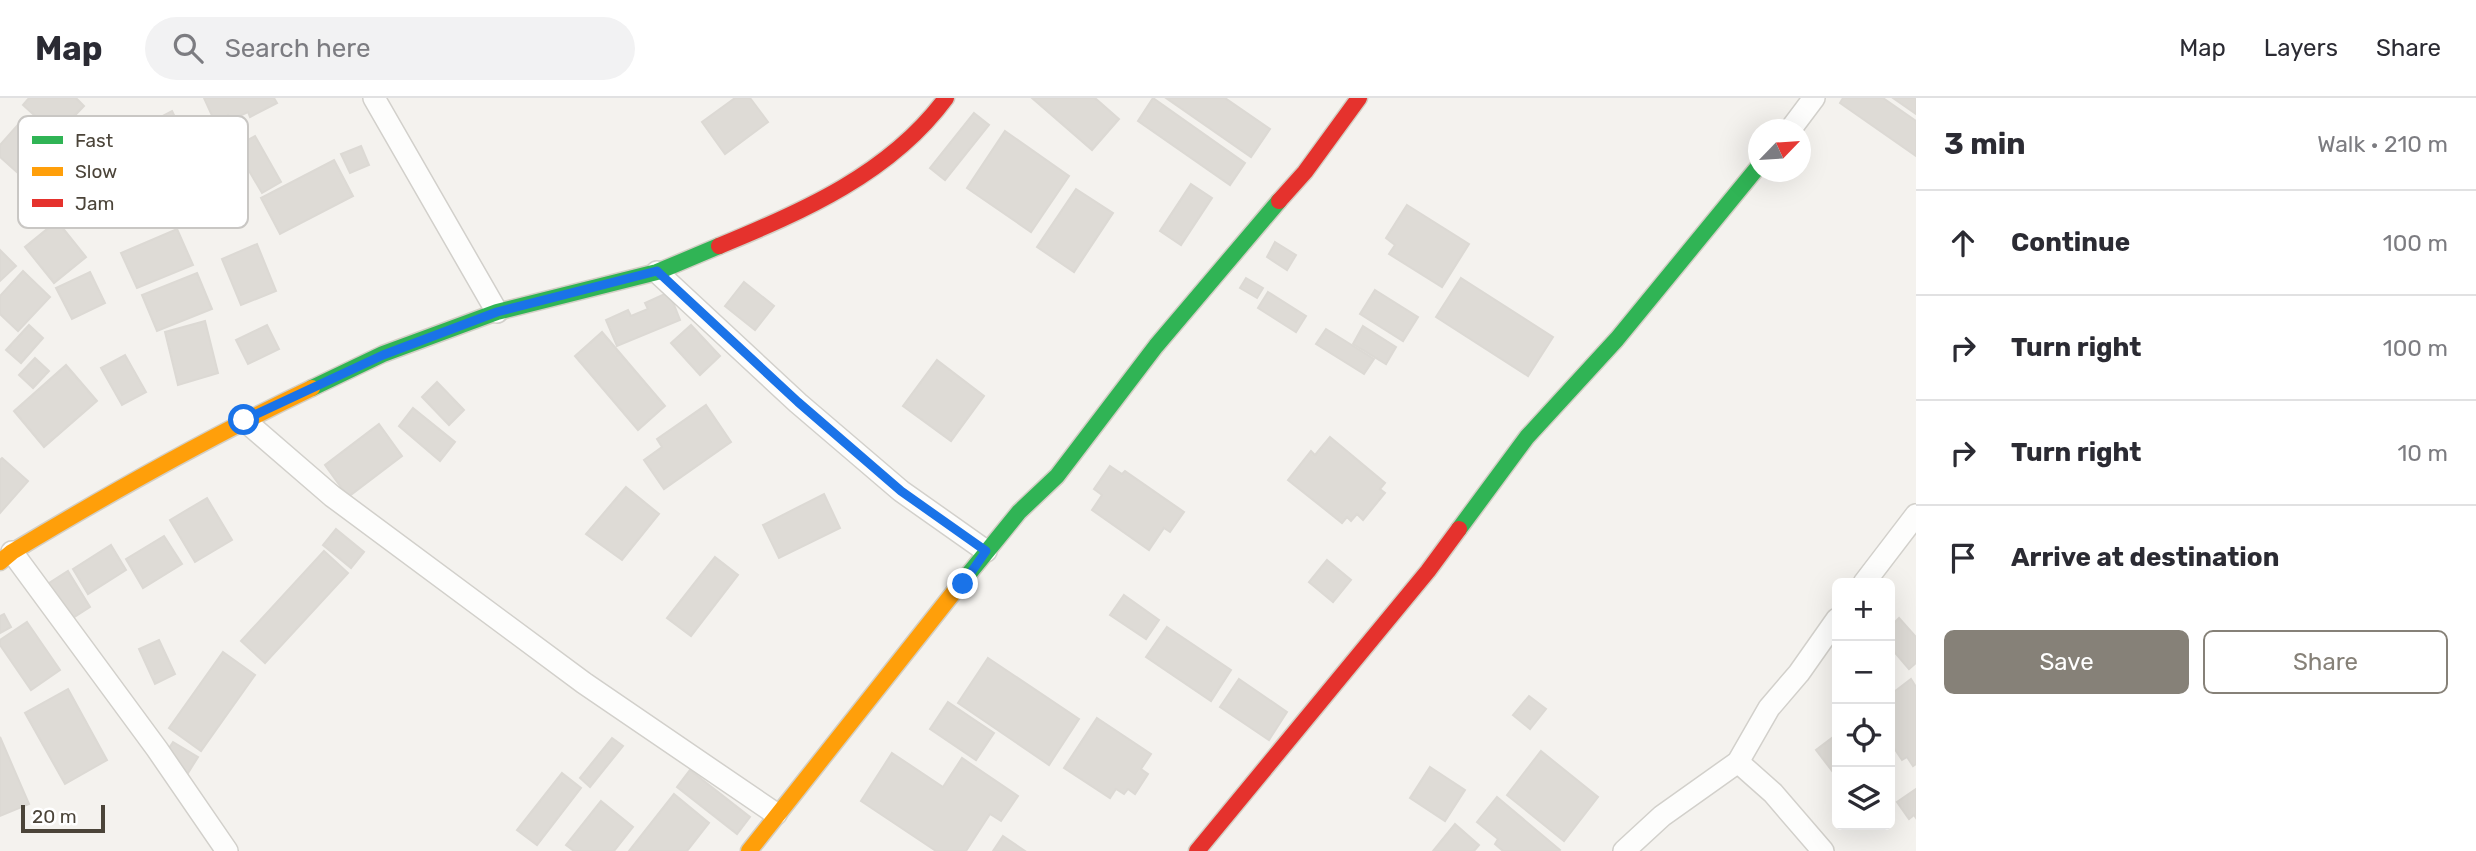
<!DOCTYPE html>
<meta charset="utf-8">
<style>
:root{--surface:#fff;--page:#f2f2f3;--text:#2b2b33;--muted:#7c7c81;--line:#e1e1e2;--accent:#868178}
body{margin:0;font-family:Rubik,sans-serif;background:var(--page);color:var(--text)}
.controls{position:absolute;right:21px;bottom:21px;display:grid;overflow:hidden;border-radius:10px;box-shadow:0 7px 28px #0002}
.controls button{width:63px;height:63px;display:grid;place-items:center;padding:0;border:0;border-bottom:2px solid var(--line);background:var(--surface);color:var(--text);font:35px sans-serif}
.compass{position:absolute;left:1748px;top:21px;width:63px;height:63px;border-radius:50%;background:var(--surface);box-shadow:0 7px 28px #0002;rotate:65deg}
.scale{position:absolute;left:21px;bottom:18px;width:84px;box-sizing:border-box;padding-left:7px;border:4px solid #4b4439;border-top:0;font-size:19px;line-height:24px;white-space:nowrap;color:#4b4439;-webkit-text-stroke:5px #fff;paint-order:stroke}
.stop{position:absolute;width:21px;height:21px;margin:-16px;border:5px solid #1a73e8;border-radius:50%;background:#fff}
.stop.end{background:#1a73e8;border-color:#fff;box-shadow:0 2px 7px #0008}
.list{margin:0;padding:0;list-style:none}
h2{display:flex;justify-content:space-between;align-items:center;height:91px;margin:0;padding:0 28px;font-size:30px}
h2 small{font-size:23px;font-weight:400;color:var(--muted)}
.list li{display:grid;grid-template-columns:46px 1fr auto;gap:21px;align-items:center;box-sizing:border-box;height:105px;padding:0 28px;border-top:2px solid var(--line)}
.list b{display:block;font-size:26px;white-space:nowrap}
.list em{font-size:23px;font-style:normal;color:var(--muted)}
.actions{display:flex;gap:14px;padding:21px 28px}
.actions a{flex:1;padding:16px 0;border:2px solid var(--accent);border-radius:10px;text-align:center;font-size:24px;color:var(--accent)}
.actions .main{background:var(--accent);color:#fff}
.icon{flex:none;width:38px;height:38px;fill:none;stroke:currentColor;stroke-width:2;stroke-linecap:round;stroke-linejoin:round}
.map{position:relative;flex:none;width:1916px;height:753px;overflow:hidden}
header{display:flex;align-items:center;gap:42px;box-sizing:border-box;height:98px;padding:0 35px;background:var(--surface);border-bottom:2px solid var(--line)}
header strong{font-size:33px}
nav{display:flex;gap:38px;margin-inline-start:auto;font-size:24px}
.search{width:490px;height:63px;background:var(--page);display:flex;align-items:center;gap:18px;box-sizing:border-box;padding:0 24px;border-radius:38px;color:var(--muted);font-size:26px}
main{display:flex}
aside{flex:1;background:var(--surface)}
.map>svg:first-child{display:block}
.building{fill:#dedbd6;stroke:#dcd9d4;stroke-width:2}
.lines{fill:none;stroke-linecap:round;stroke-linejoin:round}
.street-casing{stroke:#d2d0cb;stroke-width:24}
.fast-casing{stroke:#d3cfc5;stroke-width:19}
.slow-casing{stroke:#d3cfc5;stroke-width:19}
.jam-casing{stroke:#d3cfc5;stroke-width:19}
.street{stroke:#fdfdfc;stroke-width:21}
.fast{stroke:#30b455;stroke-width:16}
.slow{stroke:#ff9f0a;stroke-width:16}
.jam{stroke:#e5322d;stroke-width:16}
.route{stroke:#1a73e8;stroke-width:9}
.key{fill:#fff;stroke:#c9c7c4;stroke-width:2}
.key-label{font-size:19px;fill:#4b4439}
</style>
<header>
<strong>Map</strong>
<div class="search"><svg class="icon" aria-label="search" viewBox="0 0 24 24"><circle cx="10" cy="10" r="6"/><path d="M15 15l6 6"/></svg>Search here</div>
<nav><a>Map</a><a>Layers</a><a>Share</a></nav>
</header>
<main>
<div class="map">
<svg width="1916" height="753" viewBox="0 0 1916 753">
<rect width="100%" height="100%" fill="#f4f2ee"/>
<g class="building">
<polygon points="29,0 76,0 84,8 56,37 23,7"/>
<polygon points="204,0 274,0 277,5 250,19 248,14 231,22 228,17 215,24"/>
<polygon points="735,0 750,0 768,24 725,56 702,24"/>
<polygon points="1032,0 1095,0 1119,21 1092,52"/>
<polygon points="1153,0 1245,65 1230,87 1138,23"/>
<polygon points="1166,0 1225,0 1270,31 1251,59"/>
<polygon points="1843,0 1883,0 1916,23 1916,58 1840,5"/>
<polygon points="1893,0 1916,0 1916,16"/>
<polygon points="172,13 182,34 163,41 155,22"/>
<polygon points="974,15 989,27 945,82 930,70"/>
<polygon points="24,20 45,39 36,48 50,60 28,84 0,59 0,47"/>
<polygon points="1005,33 1069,78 1031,134 967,90"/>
<polygon points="255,38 281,84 262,95 235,49"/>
<polygon points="361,48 369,67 350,75 341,56"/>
<polygon points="334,62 353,98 280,136 261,100"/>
<polygon points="1191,86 1212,100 1181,147 1160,133"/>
<polygon points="1076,91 1113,115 1074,174 1037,149"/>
<polygon points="1407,107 1469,146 1442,189 1389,156 1395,147 1386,140"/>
<polygon points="57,123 86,159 54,185 25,149"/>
<polygon points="177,131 193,167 137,190 121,155"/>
<polygon points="1275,144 1296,157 1287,172 1267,159"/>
<polygon points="257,146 276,193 241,207 222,161"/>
<polygon points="0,152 16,168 0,183"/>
<polygon points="23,173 50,199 18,233 0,216 0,198"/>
<polygon points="90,174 105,205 72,221 56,190"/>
<polygon points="197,175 212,211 157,233 142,197"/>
<polygon points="1246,180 1263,190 1257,200 1240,190"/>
<polygon points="1461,180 1553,239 1528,278 1436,219"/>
<polygon points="744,184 774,208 755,232 725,208"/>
<polygon points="1375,192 1418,219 1403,243 1360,216"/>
<polygon points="669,194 680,222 617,248 606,222 628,212 631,218 648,211 645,205"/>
<polygon points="1268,194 1306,218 1296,234 1258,210"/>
<polygon points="205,223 218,275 178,287 165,234"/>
<polygon points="29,227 43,240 21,265 6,252"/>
<polygon points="267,227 279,251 248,266 236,242"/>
<polygon points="691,227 720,258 700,277 671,245"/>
<polygon points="1363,228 1396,249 1386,266 1353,246"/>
<polygon points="1326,231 1374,261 1364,276 1316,246"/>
<polygon points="602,234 665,308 638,332 575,258"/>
<polygon points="125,257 146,294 122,307 101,270"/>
<polygon points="35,260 49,273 33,290 19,277"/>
<polygon points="937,262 984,298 951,343 903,308"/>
<polygon points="66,267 97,303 44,349 14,313"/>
<polygon points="437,284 464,312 449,327 422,299"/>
<polygon points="706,307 731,344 664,391 644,362 662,349 657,341"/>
<polygon points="413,310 455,344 440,363 399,328"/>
<polygon points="379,326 402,358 348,399 325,367"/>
<polygon points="1330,339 1385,385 1380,391 1385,395 1363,422 1357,416 1351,423 1347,419 1342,425 1288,382 1311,353 1315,357"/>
<polygon points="2,360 28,383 0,415 0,362"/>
<polygon points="1110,368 1122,376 1125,373 1184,414 1170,434 1164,430 1149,452 1092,412 1102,397 1094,391"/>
<polygon points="626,389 659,416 622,462 586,436"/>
<polygon points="824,396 840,430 779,460 763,427"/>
<polygon points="207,400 232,442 195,464 170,422"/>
<polygon points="336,431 364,454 351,470 323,447"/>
<polygon points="164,438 182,466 143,490 126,461"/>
<polygon points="111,447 126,472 88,496 73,471"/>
<polygon points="324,453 348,475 265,565 241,543"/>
<polygon points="715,459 738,477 691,538 667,520"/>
<polygon points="1327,462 1351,482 1333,504 1309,484"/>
<polygon points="68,473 90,509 57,530 35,494"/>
<polygon points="1124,497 1159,522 1146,541 1110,517"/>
<polygon points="4,516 11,529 0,535 0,518"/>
<polygon points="1899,520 1916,539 1916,565 1909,571 1890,549 1890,529"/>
<polygon points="27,524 60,572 31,592 0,547 0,542"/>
<polygon points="1167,529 1231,572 1211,603 1146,559"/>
<polygon points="159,542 175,576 155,586 139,551"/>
<polygon points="223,554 255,577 201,653 169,630"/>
<polygon points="988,560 1079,621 1049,667 958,605"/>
<polygon points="1239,581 1287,614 1269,642 1220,609"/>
<polygon points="1911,581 1916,589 1916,666 1913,668 1907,659 1902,662 1890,644 1890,597"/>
<polygon points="68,591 107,662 65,686 25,615"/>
<polygon points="1529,598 1546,611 1530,631 1513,617"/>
<polygon points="948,604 994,635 976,662 930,631"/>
<polygon points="1097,620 1151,656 1141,671 1148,676 1135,696 1128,691 1124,696 1116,691 1110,700 1064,670"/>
<polygon points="1837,636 1837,677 1836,678 1816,652"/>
<polygon points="0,639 29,706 0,718"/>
<polygon points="612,640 623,648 590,689 580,680"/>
<polygon points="173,644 198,659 183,683 158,667"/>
<polygon points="1541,653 1598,699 1564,743 1507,697"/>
<polygon points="892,655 943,689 962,660 1018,698 1001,723 990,716 966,753 936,753 861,703"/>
<polygon points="1430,669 1465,692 1445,723 1410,700"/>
<polygon points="690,672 750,719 737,736 677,689"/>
<polygon points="562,675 581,690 537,747 517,732"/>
<polygon points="1916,691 1916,720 1914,717 1909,721 1897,704"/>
<polygon points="674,696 709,725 687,753 629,753"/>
<polygon points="1497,699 1560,752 1559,753 1503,753 1495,746 1498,741 1477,724"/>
<polygon points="601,703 633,729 614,753 574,753 566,747"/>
<polygon points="1455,726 1479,747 1474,753 1433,753"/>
<polygon points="1003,738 1025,753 993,753"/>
</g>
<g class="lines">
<g class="street-casing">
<g id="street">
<polyline points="374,0 497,214"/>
<polyline points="1790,32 1814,0"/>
<polyline points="657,174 798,305 901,393 986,453"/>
<polyline points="244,322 332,398 584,585 776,716"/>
<polyline points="12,454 157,651 227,753"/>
<polyline points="1864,485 1916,417"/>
<polyline points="1738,664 1773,695 1823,753"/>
<polyline points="1624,753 1662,718 1738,664 1769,610 1799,575 1837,521"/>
</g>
</g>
<g class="fast-casing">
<g id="fast">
<polyline points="312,290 383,256 497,214 657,174 719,148"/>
<polyline points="1459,431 1527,339 1617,241 1758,69"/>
<polyline points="954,494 1019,414 1057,378 1156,248 1279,103"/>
</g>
</g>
<g class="slow-casing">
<g id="slow">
<path d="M0 464 12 454C110 395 209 339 312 290"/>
<polyline points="749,753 954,494"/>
</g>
</g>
<g class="jam-casing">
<g id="jam">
<polyline points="1279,103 1305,74 1359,0"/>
<path d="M719 148C802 114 891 75 946 0"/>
<polyline points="1197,753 1428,473 1459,431"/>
</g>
</g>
<use href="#street" class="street"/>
<use href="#fast" class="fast"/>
<use href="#slow" class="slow"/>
<use href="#jam" class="jam"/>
</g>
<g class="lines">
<polyline class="route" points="244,322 383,257 497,214 657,173 798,304 901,393 986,453 963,486"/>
</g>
<rect x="18" y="18" width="230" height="112" rx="10" class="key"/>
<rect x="32" y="38" width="31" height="8" fill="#30b455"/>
<rect x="32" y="69" width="31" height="9" fill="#ff9f0a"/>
<rect x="32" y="101" width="31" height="8" fill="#e5322d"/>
<g class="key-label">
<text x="75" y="49">Fast</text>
<text x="75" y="80">Slow</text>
<text x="75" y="112">Jam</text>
</g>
</svg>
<div class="controls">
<button>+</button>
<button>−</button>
<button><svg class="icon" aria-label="locate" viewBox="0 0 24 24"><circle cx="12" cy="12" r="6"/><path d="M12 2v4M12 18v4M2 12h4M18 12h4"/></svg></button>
<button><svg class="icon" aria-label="layers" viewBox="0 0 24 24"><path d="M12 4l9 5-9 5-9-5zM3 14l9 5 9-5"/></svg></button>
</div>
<svg class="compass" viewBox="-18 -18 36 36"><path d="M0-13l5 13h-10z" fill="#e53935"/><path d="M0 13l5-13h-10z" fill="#7c7c81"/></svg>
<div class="scale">20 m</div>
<div class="stop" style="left:244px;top:322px"></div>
<div class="stop end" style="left:963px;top:486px"></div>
</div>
<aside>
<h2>3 min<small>Walk · 210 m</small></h2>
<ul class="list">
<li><svg class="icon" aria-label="ahead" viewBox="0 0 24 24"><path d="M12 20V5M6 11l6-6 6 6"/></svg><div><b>Continue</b></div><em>100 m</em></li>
<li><svg class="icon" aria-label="right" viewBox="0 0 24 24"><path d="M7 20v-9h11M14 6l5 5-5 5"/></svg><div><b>Turn right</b></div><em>100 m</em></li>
<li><svg class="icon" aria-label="right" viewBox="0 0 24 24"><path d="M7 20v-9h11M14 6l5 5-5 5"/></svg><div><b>Turn right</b></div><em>10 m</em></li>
<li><svg class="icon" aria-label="arrive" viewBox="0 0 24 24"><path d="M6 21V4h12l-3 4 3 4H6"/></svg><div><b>Arrive at destination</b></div></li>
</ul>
<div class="actions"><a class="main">Save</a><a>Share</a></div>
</aside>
</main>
